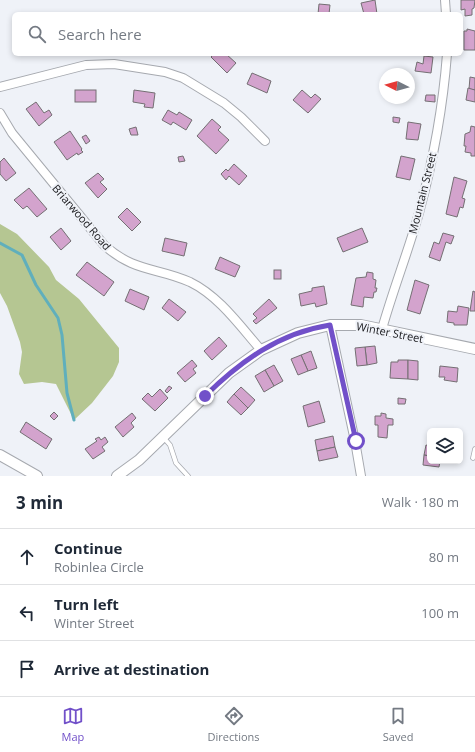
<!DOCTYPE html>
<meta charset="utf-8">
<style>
:root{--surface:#fff;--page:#f2f2f3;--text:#1f2937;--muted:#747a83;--line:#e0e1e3;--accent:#7150c9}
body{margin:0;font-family:"Open Sans",sans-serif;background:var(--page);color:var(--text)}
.controls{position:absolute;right:12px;bottom:12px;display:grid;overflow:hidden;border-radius:6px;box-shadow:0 2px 6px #0003}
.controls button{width:36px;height:36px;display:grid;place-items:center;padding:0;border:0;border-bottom:1px solid var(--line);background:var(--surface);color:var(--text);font:20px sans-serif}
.compass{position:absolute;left:379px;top:68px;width:36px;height:36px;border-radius:50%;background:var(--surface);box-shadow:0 2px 6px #0003;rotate:276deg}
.stop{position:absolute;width:12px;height:12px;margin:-9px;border:3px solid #7150c9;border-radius:50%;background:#fff}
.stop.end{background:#7150c9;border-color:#fff;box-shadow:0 1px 4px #0008}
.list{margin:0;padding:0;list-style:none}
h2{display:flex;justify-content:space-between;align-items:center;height:52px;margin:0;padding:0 16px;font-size:17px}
h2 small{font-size:13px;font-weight:400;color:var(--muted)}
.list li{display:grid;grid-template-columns:26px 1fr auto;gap:12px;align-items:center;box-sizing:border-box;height:56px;padding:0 16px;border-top:1px solid var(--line)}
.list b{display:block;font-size:15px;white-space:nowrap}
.list p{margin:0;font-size:13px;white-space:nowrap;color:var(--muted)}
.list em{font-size:13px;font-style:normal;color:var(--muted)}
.icon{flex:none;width:22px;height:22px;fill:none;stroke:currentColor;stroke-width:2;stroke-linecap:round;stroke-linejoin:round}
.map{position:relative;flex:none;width:475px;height:476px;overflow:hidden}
.search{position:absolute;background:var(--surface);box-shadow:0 2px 6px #0003;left:12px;right:12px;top:12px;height:44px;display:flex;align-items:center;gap:10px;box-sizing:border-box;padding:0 14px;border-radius:6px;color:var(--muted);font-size:15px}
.sheet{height:220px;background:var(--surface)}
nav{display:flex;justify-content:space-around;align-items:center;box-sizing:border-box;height:56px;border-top:1px solid var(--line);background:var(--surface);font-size:11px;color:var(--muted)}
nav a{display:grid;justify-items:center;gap:2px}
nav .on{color:var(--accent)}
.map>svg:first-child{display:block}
.green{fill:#b5c692}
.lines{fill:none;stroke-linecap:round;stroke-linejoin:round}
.stream{stroke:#60afbc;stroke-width:3}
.building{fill:#d3a3cd;stroke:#746f73}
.service-casing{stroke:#a6a9af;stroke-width:5.5}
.minor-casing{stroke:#a6a9af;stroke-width:10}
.tertiary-casing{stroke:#a6a9af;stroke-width:12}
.service{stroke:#fff;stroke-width:4}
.minor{stroke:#fff;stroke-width:8}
.tertiary{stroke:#fff;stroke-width:10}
.route{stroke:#7150c9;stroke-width:5}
.labels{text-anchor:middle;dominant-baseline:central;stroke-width:4;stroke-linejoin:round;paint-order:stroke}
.street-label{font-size:11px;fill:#161619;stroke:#eff2f8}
</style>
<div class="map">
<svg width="475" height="476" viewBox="0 0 475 476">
<rect width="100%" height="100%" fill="#eff2f8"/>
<polygon class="green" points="0,224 17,234 49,267 56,280 79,299 119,348 119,362 113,376 92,403 74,420 56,384 42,382 24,384 19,374 22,352 20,342 7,306 0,293"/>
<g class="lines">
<polyline class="stream" points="0,243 22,255 36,285 58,318 62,335 67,393 74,420"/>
</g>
<g class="building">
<polygon points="375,0 377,14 364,14 361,3"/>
<polygon points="461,0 475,0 474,8 472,9 472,15 465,16 465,9 461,10"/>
<polygon points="319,4 330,5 329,14 318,14"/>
<polygon points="467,29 475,31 475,50 464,50 464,31 467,31"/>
<polygon points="214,54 226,54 236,63 227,73 211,57"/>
<polygon points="424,56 433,57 431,73 415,71 417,62 423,64"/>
<polygon points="252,73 271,81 267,93 247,84"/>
<polygon points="470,77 475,78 475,90 469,89"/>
<polygon points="468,88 475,90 475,102 466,100"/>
<rect x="75" y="90" width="21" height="12"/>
<polygon points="134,90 155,93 153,108 144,107 145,104 133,102"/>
<polygon points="302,90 311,98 315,94 321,99 308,113 293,100"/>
<polygon points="426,95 435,95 435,102 425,101"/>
<polygon points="36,102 44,113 49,110 52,115 39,126 26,109"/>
<polygon points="168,110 177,115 179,112 192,120 186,130 173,122 171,125 162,120"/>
<polygon points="393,117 400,118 399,123 393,122"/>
<polygon points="212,119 221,127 218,130 229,140 216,154 197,136"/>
<polygon points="408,122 421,124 418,140 406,139"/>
<polygon points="471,126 475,127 475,156 471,156 471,153 465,152 466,146 464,146 465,134 470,132"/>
<polygon points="136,127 138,135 131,135 129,129"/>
<polygon points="70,131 82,149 81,150 83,152 78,155 77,153 67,160 54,142"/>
<polygon points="86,135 90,141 86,144 82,137"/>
<polygon points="183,156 185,161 179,162 178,157"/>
<polygon points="401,156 415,159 410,180 396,177"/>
<polygon points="4,158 16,173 6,181 0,174 0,162"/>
<polygon points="234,164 247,176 239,185 229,176 226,180 221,174 226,169 228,171"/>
<polygon points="98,173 104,179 100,182 107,189 98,198 85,183"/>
<polygon points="454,177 467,181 462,198 465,199 463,208 460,207 457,217 446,214"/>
<polygon points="29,188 47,209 37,217 27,206 23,209 14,200"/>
<polygon points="127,208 141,222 132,231 118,217"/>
<polygon points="61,228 71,241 61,250 50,237"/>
<polygon points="362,228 368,242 343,252 337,238"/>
<polygon points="443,233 454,236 451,244 446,242 440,261 429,257 434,242 439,244"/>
<polygon points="165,238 187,243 184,256 162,251"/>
<polygon points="220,257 240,266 235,277 215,269"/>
<polygon points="87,262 114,282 104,296 76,275"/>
<rect x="274" y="270" width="7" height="9"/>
<polygon points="367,272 373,273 373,279 376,280 375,288 377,288 376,292 374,292 373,298 364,297 363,307 351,305 356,278 366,277"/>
<polygon points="415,280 429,285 420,314 407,310"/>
<polygon points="324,286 327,304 316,307 315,303 301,306 299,294 312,291 312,288"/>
<polygon points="130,289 149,297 144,310 125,301"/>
<polygon points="473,291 475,292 475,311 470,311"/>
<polygon points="169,299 186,312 178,321 162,308"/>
<polygon points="269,299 277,308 256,324 253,321 257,318 253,314"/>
<polygon points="458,306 469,308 467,325 454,325 454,323 447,322 448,311 457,312"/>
<polygon points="219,337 227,346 212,360 204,351"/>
<polygon points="375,346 377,363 367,365 365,347"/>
<polygon points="365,347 367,365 357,366 355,348"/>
<polygon points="311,351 317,368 308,371 301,355"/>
<polygon points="301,355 308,371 298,375 291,359"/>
<polygon points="192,360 197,366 193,369 196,373 185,382 177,373"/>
<polygon points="398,360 408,360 408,379 390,378 391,362 398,362"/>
<polygon points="408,360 418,361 418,380 408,379"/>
<polygon points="274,365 283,381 274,386 265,370"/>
<polygon points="440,366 458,368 457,382 444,380 445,377 439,377"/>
<polygon points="265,370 274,386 264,392 255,376"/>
<polygon points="169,386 172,388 167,393 165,391"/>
<polygon points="241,387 255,400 248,408 234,394"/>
<polygon points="160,389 168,398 155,411 142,399 148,393 152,397"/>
<polygon points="234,394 248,408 241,415 227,402"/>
<polygon points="398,398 406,399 405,404 398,404"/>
<polygon points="319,401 325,422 308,427 303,406"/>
<polygon points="54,412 58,416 54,420 50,416"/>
<polygon points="132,413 136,418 131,423 134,427 123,437 115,427"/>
<polygon points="381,413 386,414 386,418 393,419 393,425 388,425 387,438 378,437 378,425 375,425 375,416 381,416"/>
<polygon points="26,422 52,439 46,449 20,432"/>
<polygon points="333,436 335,447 317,451 315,440"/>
<polygon points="99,437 101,440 105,437 108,442 102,447 105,451 93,459 85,449 97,441 95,439"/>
<polygon points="426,445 430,446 430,456 424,455"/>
<polygon points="335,447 338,457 319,461 317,451"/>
<polygon points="424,455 430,456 430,461 440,461 439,467 423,465"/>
</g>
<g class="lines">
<g class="service-casing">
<g id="service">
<polyline points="163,437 170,445 176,463 188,476"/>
<polyline points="473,458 475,449"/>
</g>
</g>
<g class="minor-casing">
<g id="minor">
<polyline points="445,0 446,14"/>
<polyline points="0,87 86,65 114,64 165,72 183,78 224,103 241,117 265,141"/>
<path d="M0 113 12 133 104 245C135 273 157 267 190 282 219 296 240 326 261 350"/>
<polyline points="330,325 355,441 361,476"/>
<path d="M382 329C393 290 408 252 419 213 433 161 443 107 447 54"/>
</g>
</g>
<g class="tertiary-casing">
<g id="tertiary">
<polyline points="0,455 37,476"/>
<polyline points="117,476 139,460 229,373 261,350 298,333 330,325 361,325 475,349"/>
</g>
</g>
<use href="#service" class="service"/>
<use href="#minor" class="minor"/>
<use href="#tertiary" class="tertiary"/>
</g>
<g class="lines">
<path class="route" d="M205 396C241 361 279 333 330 325L356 441"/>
</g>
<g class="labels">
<g class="street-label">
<text transform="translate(422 193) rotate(-76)">Mountain Street</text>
<text transform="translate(82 217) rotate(49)">Briarwood Road</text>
<text transform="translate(390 332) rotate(11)">Winter Street</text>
</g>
</g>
</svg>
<div class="controls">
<button><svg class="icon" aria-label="layers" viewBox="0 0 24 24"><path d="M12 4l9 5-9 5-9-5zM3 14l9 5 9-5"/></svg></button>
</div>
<svg class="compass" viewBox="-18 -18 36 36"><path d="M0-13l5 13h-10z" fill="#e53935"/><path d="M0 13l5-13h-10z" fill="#747a83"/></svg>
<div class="stop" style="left:356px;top:441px"></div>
<div class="stop end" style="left:205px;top:396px"></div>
<div class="search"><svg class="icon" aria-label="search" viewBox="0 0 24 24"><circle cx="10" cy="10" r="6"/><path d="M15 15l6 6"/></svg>Search here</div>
</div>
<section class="sheet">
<h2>3 min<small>Walk · 180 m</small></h2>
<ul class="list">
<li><svg class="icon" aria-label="ahead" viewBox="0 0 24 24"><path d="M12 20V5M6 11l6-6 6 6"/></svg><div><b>Continue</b><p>Robinlea Circle</p></div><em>80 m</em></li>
<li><svg class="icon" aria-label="left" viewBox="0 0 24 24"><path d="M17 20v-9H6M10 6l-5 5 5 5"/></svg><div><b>Turn left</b><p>Winter Street</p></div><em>100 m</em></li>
<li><svg class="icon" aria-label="arrive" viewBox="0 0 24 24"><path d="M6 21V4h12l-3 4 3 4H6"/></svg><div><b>Arrive at destination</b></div></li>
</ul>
</section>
<nav>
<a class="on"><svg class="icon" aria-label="map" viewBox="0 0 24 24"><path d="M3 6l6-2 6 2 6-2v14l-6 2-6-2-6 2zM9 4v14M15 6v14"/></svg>Map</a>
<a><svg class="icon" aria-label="directions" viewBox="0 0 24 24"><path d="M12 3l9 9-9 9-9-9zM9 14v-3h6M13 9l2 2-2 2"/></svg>Directions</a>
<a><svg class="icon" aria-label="saved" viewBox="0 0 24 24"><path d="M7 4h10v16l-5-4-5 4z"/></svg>Saved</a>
</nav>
